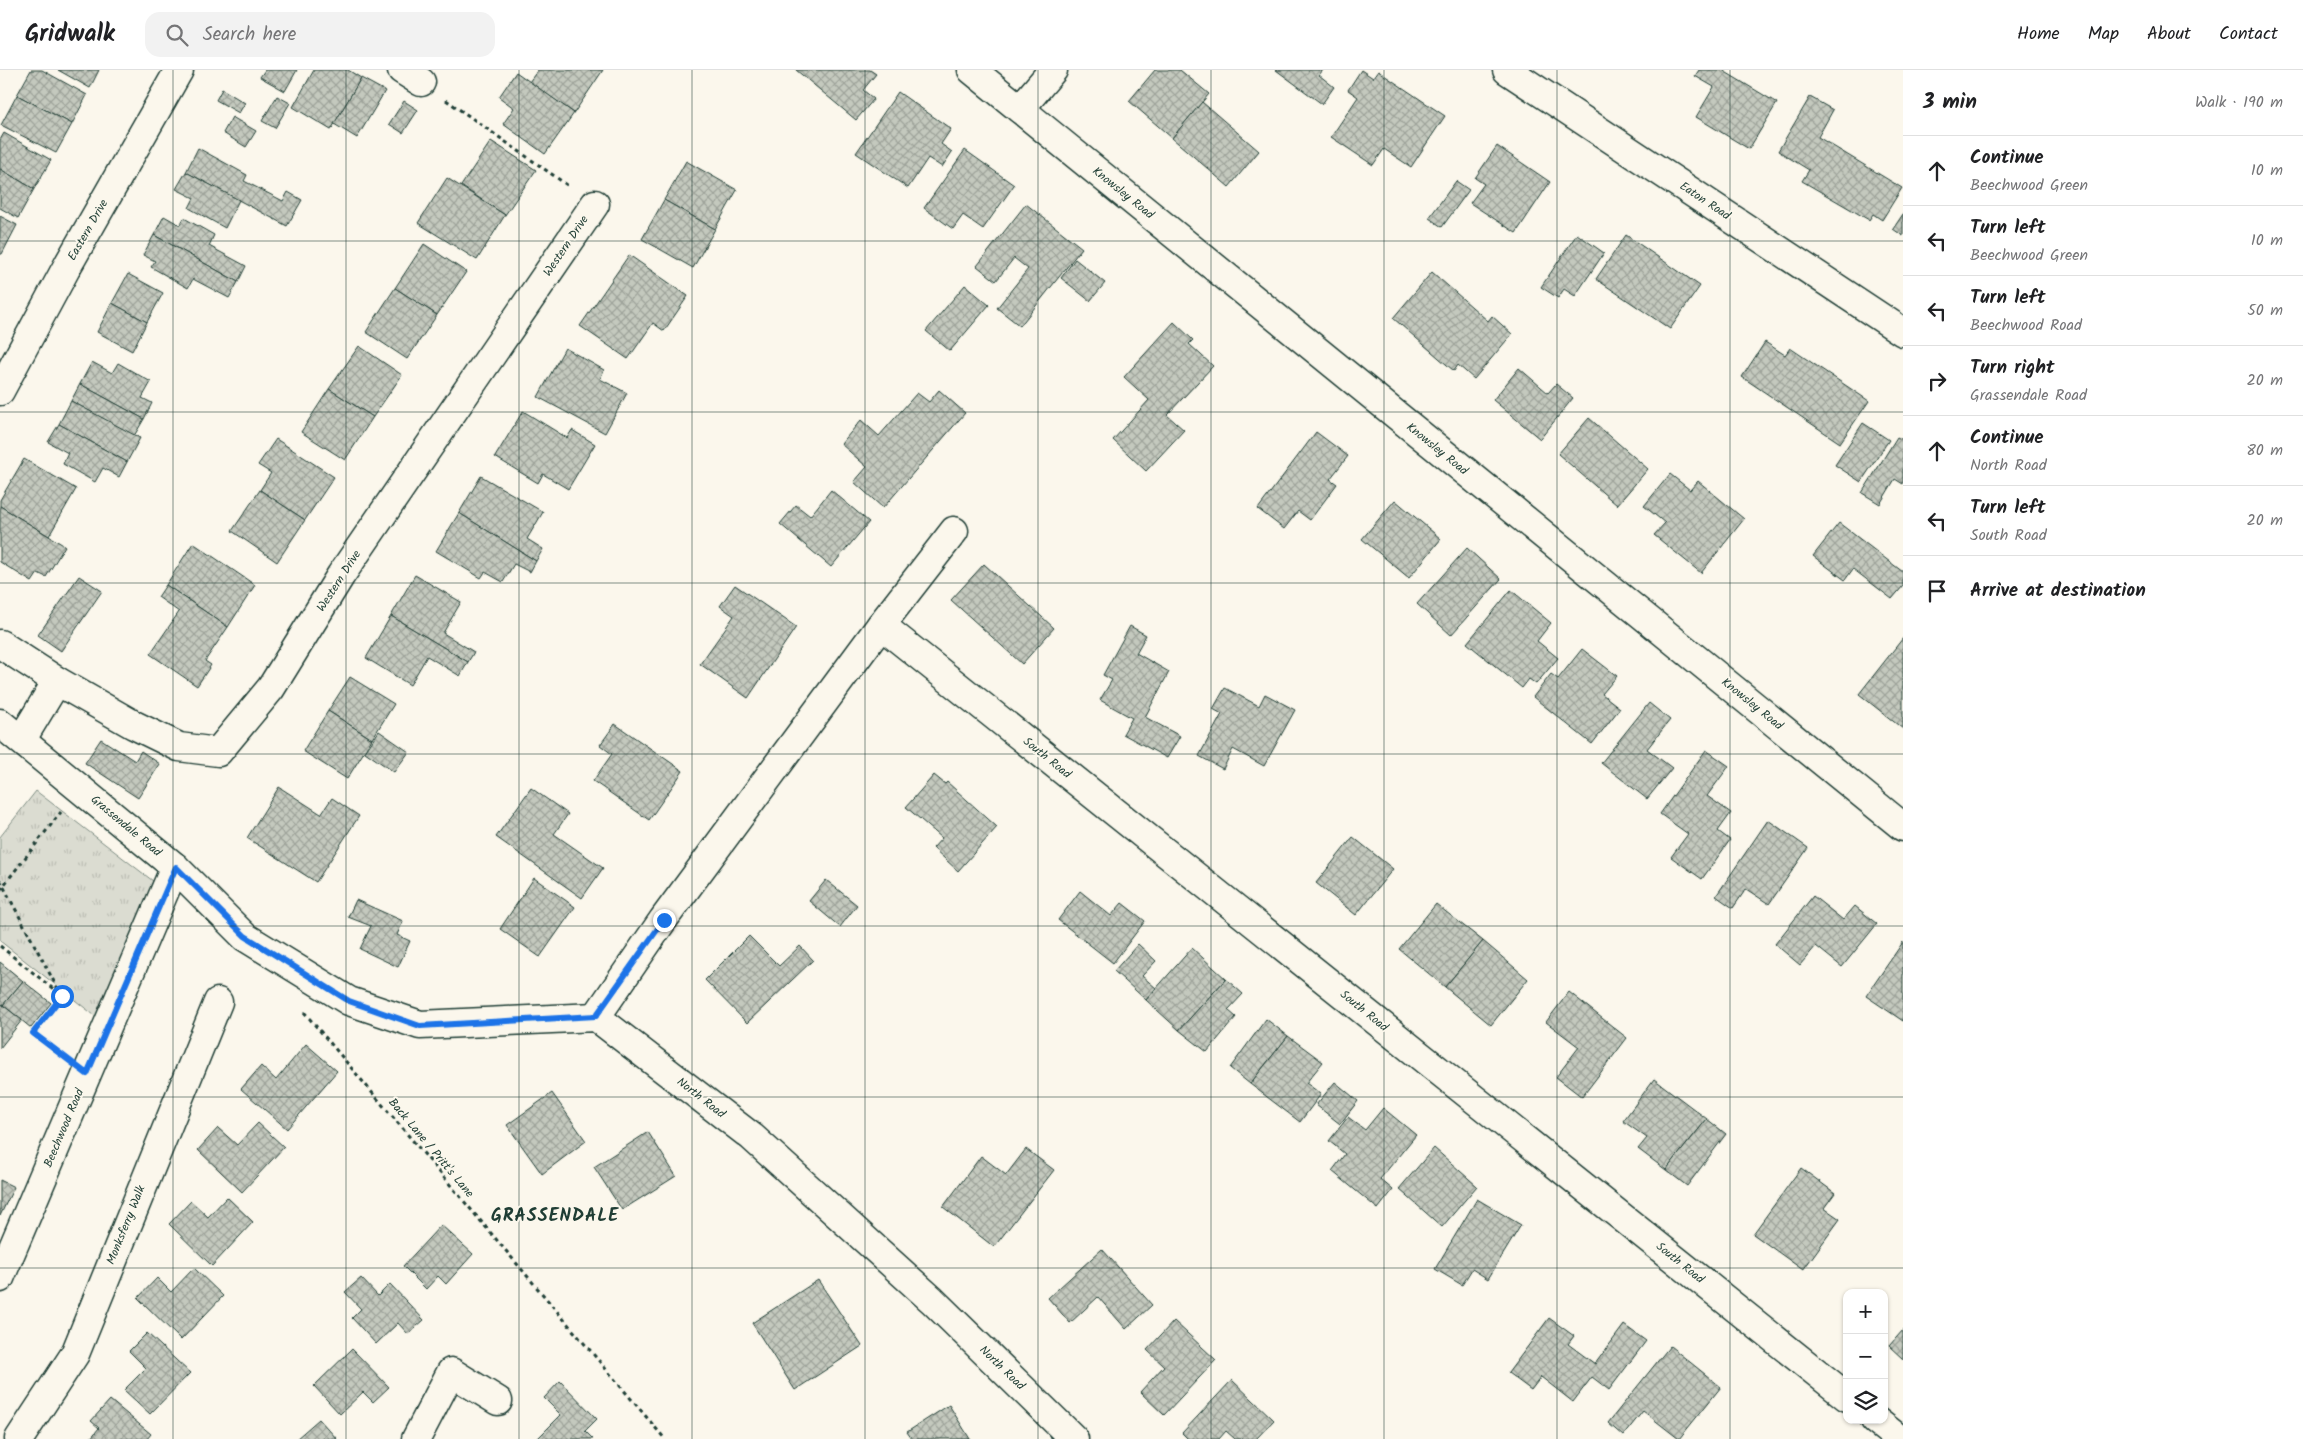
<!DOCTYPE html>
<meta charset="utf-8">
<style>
:root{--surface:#fff;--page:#f2f2f2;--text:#202124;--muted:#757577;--line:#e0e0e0}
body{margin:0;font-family:Kalam,sans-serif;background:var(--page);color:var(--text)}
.controls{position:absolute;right:15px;bottom:15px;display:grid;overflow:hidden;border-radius:10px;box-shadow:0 1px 4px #0004}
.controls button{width:45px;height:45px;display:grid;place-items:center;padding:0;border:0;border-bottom:1px solid var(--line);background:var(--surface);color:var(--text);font:25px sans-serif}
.stop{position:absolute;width:15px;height:15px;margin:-11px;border:4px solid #1a73e8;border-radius:50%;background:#fff}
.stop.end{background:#1a73e8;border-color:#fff;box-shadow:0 1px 5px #0008}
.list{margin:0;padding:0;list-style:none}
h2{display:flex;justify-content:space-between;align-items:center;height:65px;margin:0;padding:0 20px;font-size:21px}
h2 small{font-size:16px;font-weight:400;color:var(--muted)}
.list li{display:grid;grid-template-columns:32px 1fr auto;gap:15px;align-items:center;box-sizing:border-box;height:70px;padding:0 20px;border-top:1px solid var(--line)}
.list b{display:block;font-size:19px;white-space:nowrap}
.list p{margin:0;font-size:16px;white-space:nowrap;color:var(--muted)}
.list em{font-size:16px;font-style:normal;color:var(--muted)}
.icon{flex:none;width:28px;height:28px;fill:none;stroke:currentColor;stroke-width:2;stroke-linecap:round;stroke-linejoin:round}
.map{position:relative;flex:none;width:1903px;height:1369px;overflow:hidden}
header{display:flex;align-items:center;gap:30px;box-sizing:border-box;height:70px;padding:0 25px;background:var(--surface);border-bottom:1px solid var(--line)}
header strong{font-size:24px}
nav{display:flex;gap:28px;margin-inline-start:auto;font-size:18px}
.search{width:350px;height:45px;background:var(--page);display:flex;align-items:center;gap:12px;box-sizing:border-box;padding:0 18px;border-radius:15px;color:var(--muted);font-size:19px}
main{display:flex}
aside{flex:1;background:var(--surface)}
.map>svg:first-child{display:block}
.grass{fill:url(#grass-tufts);stroke:#7d8c82}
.building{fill:url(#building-cross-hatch);stroke:#1f3d34}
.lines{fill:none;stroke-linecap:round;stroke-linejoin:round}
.minor-casing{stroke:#1f3d34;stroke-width:31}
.path{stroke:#1f3d34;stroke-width:3;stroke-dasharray:4 4;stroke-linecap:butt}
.minor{stroke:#fbf7ec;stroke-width:28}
.route{stroke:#1a73e8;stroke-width:6}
.grid{fill:none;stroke:#1f3d34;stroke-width:1;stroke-opacity:0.55}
.labels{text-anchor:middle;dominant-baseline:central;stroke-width:4;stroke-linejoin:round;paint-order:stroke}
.street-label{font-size:12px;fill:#1f3d34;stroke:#fbf7ec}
.district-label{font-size:18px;font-weight:bold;letter-spacing:1px;fill:#1f3d34;stroke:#fbf7ec}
</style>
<header>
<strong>Gridwalk</strong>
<div class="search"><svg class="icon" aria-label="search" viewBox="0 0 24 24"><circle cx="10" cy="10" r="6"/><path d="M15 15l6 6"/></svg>Search here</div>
<nav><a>Home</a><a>Map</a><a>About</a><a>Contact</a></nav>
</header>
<main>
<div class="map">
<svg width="1903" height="1369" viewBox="0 0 1903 1369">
<defs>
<pattern id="grass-tufts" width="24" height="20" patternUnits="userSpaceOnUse" patternTransform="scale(1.25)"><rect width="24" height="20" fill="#dbdcd1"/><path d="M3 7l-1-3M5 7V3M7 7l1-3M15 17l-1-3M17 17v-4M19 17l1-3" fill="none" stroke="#bcbeb4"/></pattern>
<pattern id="building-cross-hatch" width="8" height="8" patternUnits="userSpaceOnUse" patternTransform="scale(1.25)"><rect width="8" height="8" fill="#c4c9be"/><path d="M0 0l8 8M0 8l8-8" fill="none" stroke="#9fa49b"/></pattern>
</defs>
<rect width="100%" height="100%" fill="#fbf7ec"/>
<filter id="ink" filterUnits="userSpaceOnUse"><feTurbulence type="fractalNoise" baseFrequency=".02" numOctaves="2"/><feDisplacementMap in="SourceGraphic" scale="10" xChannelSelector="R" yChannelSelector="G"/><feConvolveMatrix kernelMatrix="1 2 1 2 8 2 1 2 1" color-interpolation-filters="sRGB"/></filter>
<g filter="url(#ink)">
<polygon class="grass" points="36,721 153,811 99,949 0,871 0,767"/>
<g class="building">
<polygon points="31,0 42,0 87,25 72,54 17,25"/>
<polygon points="58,0 99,0 90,18"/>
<polygon points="265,0 297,0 285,21 260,7"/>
<polygon points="314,0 348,0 361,8 331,60 293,37"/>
<polygon points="538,0 603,0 574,43 529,12"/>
<polygon points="796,0 870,0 876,4 863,20 874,29 856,50"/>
<polygon points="1155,0 1180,0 1209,24 1172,68 1129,31"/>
<polygon points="1276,0 1323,0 1319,5 1334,17 1322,34"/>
<polygon points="1361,0 1373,8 1378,1 1445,46 1411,97 1384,79 1373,95 1331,67 1358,27 1348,20"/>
<polygon points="1699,0 1722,0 1777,33 1749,79 1696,47 1714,17 1695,6"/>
<polygon points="516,2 574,43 545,84 503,54 514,38 499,27"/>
<polygon points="361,8 385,21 357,68 334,54"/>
<polygon points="222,19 245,33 239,43 216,30"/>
<polygon points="898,22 951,59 941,74 952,82 942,97 928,88 908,118 856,83"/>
<polygon points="17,25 72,54 56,83 1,55"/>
<polygon points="277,26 290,33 275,58 262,51"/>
<polygon points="1810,27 1833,40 1818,67 1902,118 1882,150 1873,144 1869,150 1802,111 1809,100 1778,81"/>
<polygon points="404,31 418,40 403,63 389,54"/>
<polygon points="1202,32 1259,81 1229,117 1172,68"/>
<polygon points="232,47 256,61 246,77 223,63"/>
<polygon points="4,63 51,90 34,119 0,99 0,70"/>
<polygon points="491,71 536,100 505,145 461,116"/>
<polygon points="1497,76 1550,112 1516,163 1470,133 1484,114 1475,108"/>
<polygon points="198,78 247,105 244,111 283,131 288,122 302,130 287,156 186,102"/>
<polygon points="965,80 1014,115 983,159 963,145 953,159 924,138"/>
<polygon points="686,91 737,120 715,159 664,130"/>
<polygon points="0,99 34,119 18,148 0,138"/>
<polygon points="186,102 239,130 225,158 189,138 194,128 176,119"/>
<polygon points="447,108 505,145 477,190 418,153"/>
<polygon points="1456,111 1469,120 1442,157 1429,148"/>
<polygon points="664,130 715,159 693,198 642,169"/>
<polygon points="1026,134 1082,178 1020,256 997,238 1028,199 1014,188 996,211 977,196"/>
<polygon points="1903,144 1903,166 1893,159"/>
<polygon points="0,146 17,155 2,184 0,184"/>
<polygon points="164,146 180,155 184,148 214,165 209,176 246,196 238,212 154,165"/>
<polygon points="1577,164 1604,183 1575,226 1564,219 1558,228 1541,217"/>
<polygon points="154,165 238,212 229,228 193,209 188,218 151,197 155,191 143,185"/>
<polygon points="1626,165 1700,216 1670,259 1596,209"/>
<polygon points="424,174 466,202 437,245 395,218"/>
<polygon points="629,185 688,226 664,261 653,253 628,289 580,256"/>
<polygon points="1075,189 1105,213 1090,231 1061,208"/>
<polygon points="1432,202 1488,251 1492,246 1512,264 1474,309 1458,295 1454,301 1393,248"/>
<polygon points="128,204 163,223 147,252 112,233"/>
<polygon points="965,215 989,235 950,281 926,261"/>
<polygon points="395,218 437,245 407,289 366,262"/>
<polygon points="112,233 147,252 132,281 97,262"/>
<polygon points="1174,252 1193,270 1189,274 1213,296 1167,345 1184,360 1146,401 1113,370 1149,330 1124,307"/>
<polygon points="1765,272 1785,285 1790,278 1869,331 1840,373 1742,307"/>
<polygon points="359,276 402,305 373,347 329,319"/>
<polygon points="565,278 604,300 600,309 627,323 605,363 538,327"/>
<polygon points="92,292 112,303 118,293 151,312 142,328 152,333 144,349 80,314"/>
<polygon points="1519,298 1548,323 1556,314 1573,328 1540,369 1493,330"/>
<polygon points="80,314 144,349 134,366 71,331"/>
<polygon points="329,319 373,347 345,390 301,362"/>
<polygon points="939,320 965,343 883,438 854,412 867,397 841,374 861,350 879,366 917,323 929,332"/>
<polygon points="71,331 140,368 127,392 59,354"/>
<polygon points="523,341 567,368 572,360 595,374 568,419 543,404 538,413 495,387"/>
<polygon points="1589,348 1648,399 1617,435 1558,384"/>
<polygon points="1863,353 1889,370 1861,412 1835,395"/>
<polygon points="59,354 127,392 119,407 103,398 95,412 63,394 68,383 48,372"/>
<polygon points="1316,362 1348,386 1330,409 1337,414 1310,450 1298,441 1284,459 1258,439"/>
<polygon points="1897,367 1903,370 1903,414 1895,409 1880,434 1862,423"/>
<polygon points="276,369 334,407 305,450 260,420 271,403 258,395"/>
<polygon points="24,389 76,419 49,466 0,436 0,430"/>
<polygon points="1670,404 1690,420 1698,411 1744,449 1701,503 1654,465 1665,453 1644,436"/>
<polygon points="481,406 543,442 527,469 543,479 536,491 459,443"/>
<polygon points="260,420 305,450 277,492 232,461"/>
<polygon points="831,420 869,452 831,497 780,454 796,435 810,446"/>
<polygon points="1395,430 1441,469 1409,508 1362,469"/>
<polygon points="0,436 65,476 46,507 38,503 32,512 0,492"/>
<polygon points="459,443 536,491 530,502 514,494 503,512 485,502 481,508 436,481"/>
<polygon points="1839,453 1903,502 1903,516 1892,529 1853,499 1845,510 1813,486"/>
<polygon points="193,473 255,515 228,557 166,515"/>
<polygon points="1467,478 1501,509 1451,565 1417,534"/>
<polygon points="984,494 1054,558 1022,594 951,530"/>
<polygon points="415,505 461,532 443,563 474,582 468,592 391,546"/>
<polygon points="79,506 102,521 61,581 38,565"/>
<polygon points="166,515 228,557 205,591 211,595 197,616 150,584 179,542 158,527"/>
<polygon points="735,515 796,557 748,628 700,594 734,546 720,536"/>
<polygon points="1511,520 1551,553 1537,571 1558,588 1536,614 1529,609 1522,618 1467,573"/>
<polygon points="391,546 468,592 460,606 427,586 410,615 366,588"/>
<polygon points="1130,556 1146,565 1136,583 1169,602 1145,647 1180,666 1167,688 1123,664 1132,648 1100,630 1112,610 1103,605"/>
<polygon points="1903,568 1903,659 1859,624"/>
<polygon points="1582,579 1617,606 1602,624 1620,638 1592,674 1533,627 1551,604 1558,609"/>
<polygon points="350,607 394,634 372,669 328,641"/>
<polygon points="1225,618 1259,636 1265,624 1295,640 1264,696 1233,679 1223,699 1199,686 1222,644 1213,639"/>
<polygon points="1649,633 1670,650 1647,679 1672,698 1647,729 1601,693"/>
<polygon points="328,641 372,669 347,709 303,681"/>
<polygon points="615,654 683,701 649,750 593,711 612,684 600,675"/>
<polygon points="379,661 409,682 394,702 365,682"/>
<polygon points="101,669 135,691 141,681 160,694 138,728 85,693"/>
<polygon points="1706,680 1729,696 1707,726 1731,743 1718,761 1730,770 1702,809 1671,787 1688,764 1660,744"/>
<polygon points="934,705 945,714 947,712 997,757 958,801 933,778 942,768 906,737"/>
<polygon points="279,717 321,744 332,728 359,746 316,812 247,768"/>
<polygon points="531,718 568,744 554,764 603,798 582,828 496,767"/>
<polygon points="1768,750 1808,778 1769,834 1746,819 1733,838 1716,826"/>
<polygon points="1353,767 1393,799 1356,845 1316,813"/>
<polygon points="534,808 575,837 540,887 500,859"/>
<polygon points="826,810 857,835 840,857 809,831"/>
<polygon points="1080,821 1111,846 1122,833 1145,851 1113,893 1058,850"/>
<polygon points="1813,826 1843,850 1855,836 1877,854 1842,897 1816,876 1800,895 1775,874"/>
<polygon points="356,830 403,851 397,865 410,871 398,897 360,879 371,856 348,847"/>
<polygon points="1436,834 1483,871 1445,917 1399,879"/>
<polygon points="749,866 779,896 800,876 813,890 747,953 705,910"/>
<polygon points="1483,871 1528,909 1491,955 1445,917"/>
<polygon points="1903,872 1903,951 1866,926"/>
<polygon points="1138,874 1156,891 1142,906 1156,918 1146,930 1114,901"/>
<polygon points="1192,878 1226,909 1179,960 1146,930"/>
<polygon points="0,892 23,911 3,935 0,933"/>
<polygon points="1226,909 1243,924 1228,940 1236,947 1207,982 1179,960"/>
<polygon points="23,911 51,933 31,958 3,935"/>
<polygon points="1569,922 1627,968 1582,1027 1556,1007 1579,977 1546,952"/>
<polygon points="0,933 22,950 0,978"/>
<polygon points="1266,949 1288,966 1250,1014 1230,998"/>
<polygon points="1288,966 1323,992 1306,1013 1321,1024 1300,1052 1250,1014"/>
<polygon points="306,974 337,1001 287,1059 241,1019 261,996 276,1010"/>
<polygon points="1654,1009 1707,1049 1666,1100 1638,1079 1647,1068 1623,1051"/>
<polygon points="1335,1012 1358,1031 1340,1054 1316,1035"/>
<polygon points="552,1023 586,1071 542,1104 507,1055"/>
<polygon points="1383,1038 1416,1065 1380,1109 1393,1120 1378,1139 1332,1101 1345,1084 1329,1071 1348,1047 1365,1060"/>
<polygon points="1707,1049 1726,1064 1687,1116 1666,1100"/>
<polygon points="258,1053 284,1077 242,1122 198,1080 218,1058 237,1075"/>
<polygon points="648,1062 676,1106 622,1140 594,1097"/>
<polygon points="1434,1078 1477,1116 1442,1157 1399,1119"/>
<polygon points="1026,1079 1054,1100 994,1177 943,1137 981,1086 1006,1105"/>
<polygon points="1801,1098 1835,1123 1824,1138 1840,1149 1803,1200 1753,1164"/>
<polygon points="0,1110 14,1117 0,1146"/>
<polygon points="227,1127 253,1152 212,1196 169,1154 191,1131 208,1147"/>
<polygon points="1477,1129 1521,1155 1488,1209 1472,1199 1462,1215 1435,1199"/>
<polygon points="441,1155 473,1184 446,1214 438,1206 426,1219 403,1196"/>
<polygon points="1102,1179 1152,1235 1126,1259 1098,1227 1070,1253 1048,1228"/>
<polygon points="194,1198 223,1226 181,1270 138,1228 157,1208 171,1222"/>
<polygon points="361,1208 378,1226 390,1214 424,1250 408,1264 398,1253 376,1274 352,1248 361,1239 345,1222"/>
<polygon points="818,1210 862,1276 795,1320 752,1253"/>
<polygon points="1549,1248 1574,1266 1568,1274 1595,1294 1624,1255 1646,1271 1609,1320 1592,1307 1573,1332 1541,1307 1531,1320 1508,1303"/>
<polygon points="1174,1251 1216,1290 1164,1345 1140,1322 1164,1296 1147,1280"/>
<polygon points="1903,1260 1903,1289 1889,1276"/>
<polygon points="147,1263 190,1303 150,1344 124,1320 146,1298 129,1281"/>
<polygon points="1670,1276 1721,1317 1679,1369 1643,1341 1623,1366 1608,1353"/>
<polygon points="352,1279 389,1317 373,1332 363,1322 340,1344 314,1316"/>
<polygon points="1232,1310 1274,1350 1256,1369 1235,1369 1226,1361 1219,1369 1188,1369 1182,1363"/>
<polygon points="560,1311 597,1349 585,1361 593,1369 537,1369 561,1345 544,1328"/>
<polygon points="110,1330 151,1364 147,1369 90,1369 99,1358 91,1351"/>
<polygon points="949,1335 970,1369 912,1369 907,1362"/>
<polygon points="319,1349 337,1369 296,1369"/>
</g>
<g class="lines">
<g class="minor-casing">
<g id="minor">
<polyline points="402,0 421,12"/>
<polyline points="972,0 1903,757"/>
<polyline points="1507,0 1903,262"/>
<polyline points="1020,39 1053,0"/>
<polyline points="0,321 69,193 179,0"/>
<polyline points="881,555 954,461"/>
<polyline points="0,574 57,611"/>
<polyline points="0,653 175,797 245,867 349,931 420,955 596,947 752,1067 932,1230 1074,1369"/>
<polyline points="22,669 57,611 134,655 179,677 218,682 271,618 341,505 595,134"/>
<polyline points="596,947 663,850 881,555 1847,1327"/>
<polyline points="0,1208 175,797"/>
<polyline points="1875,1350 1899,1369"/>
<polyline points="19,1369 75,1284 218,932"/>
<polyline points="416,1369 451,1302 498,1331"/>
</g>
</g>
<g class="path">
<polyline points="446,30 570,117"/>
<polyline points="0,810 60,923"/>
<polyline points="0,820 61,742"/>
<polyline points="0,876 62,926 33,963 63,986"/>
<polyline points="304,942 665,1369"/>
</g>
<use href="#minor" class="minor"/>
</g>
</g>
<g class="lines" filter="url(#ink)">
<polyline class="route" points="62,926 33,963 87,1004 176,797 245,866 349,931 420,956 596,946 664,850"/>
</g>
<path class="grid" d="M173 0V1369M346 0V1369M519 0V1369M692 0V1369M865 0V1369M1038 0V1369M1211 0V1369M1384 0V1369M1557 0V1369M1730 0V1369M0 171H1903M0 342H1903M0 513H1903M0 684H1903M0 856H1903M0 1027H1903M0 1198H1903"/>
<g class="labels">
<g class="street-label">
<text transform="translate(1123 123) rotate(39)">Knowsley Road</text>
<text transform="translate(1705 131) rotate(34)">Eaton Road</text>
<text transform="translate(88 160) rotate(-60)">Eastern Drive</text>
<text transform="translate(566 176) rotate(-56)">Western Drive</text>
<text transform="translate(1437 379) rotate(39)">Knowsley Road</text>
<text transform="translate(339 511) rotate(-57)">Western Drive</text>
<text transform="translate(1752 634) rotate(39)">Knowsley Road</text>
<text transform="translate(1047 688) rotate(39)">South Road</text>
<text transform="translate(126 756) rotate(40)">Grassendale Road</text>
<text transform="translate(1364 941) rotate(39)">South Road</text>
<text transform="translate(701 1028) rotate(38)">North Road</text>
<text transform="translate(64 1058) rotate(-67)">Beechwood Road</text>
<text transform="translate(431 1078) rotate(50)">Back Lane / Pritt's Lane</text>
<text transform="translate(126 1155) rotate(-68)">Monksferry Walk</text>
<text transform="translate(1680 1193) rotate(39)">South Road</text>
<text transform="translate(1002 1298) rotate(44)">North Road</text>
</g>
<g class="district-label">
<text x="555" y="1146">GRASSENDALE</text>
</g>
</g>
</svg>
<div class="controls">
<button>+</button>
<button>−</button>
<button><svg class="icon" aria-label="layers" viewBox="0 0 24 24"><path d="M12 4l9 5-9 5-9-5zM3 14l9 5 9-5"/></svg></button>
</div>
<div class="stop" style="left:62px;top:926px"></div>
<div class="stop end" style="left:664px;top:850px"></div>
</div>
<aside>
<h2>3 min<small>Walk · 190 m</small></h2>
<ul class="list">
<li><svg class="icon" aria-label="ahead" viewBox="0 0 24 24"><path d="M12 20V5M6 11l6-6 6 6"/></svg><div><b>Continue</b><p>Beechwood Green</p></div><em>10 m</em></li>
<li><svg class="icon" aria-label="left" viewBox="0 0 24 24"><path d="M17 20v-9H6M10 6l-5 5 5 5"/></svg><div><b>Turn left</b><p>Beechwood Green</p></div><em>10 m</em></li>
<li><svg class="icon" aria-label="left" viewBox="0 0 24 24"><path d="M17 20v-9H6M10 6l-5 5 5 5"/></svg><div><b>Turn left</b><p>Beechwood Road</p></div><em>50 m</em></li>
<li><svg class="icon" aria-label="right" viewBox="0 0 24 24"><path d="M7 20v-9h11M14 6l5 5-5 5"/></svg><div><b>Turn right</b><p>Grassendale Road</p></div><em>20 m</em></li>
<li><svg class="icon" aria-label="ahead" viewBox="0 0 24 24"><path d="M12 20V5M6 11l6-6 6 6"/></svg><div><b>Continue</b><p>North Road</p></div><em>80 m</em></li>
<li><svg class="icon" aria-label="left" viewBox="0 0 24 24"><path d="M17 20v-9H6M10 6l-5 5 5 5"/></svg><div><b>Turn left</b><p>South Road</p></div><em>20 m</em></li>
<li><svg class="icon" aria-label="arrive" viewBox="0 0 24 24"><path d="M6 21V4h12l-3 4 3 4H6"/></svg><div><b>Arrive at destination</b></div></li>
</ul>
</aside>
</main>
